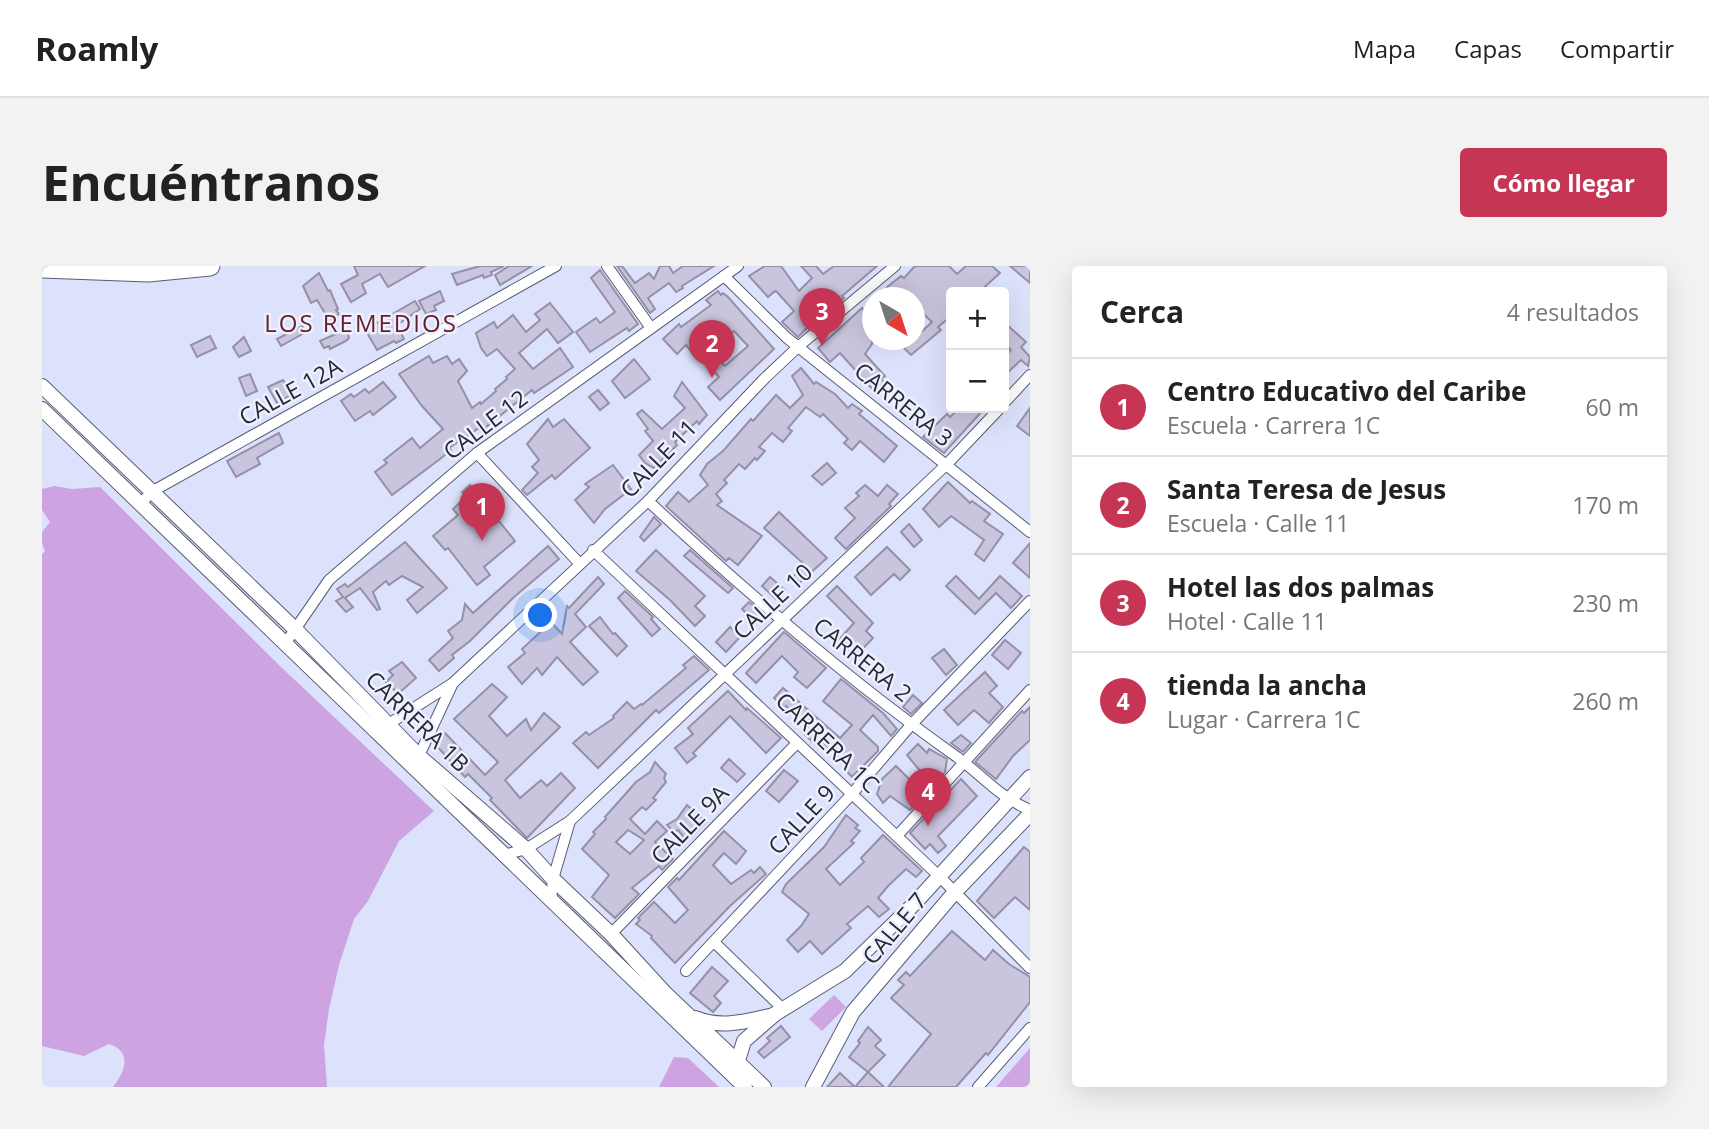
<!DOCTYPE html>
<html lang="es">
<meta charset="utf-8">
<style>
:root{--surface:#fff;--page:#f2f2f2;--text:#222;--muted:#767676;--line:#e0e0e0;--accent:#c63654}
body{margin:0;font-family:"Open Sans",sans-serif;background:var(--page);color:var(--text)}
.controls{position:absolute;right:21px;top:21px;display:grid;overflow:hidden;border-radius:7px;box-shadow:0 7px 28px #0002}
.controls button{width:63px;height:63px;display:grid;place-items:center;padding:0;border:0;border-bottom:2px solid var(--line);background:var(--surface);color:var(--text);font:35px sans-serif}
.compass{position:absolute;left:820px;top:21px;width:63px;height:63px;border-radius:50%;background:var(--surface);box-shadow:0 7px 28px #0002;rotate:141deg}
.you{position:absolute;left:499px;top:350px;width:24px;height:24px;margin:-18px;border:5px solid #fff;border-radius:50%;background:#1a73e8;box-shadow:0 0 0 10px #1a73e833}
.badge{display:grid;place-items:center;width:46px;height:46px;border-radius:50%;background:var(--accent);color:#fff;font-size:23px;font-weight:700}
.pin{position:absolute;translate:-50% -58px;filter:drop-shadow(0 2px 4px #0008)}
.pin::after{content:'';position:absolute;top:37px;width:24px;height:21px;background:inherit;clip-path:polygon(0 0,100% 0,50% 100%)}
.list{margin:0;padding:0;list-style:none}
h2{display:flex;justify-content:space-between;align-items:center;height:91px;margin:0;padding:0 28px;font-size:30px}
h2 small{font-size:23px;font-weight:400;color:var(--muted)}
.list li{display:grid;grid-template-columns:46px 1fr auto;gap:21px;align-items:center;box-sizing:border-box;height:98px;padding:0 28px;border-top:2px solid var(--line)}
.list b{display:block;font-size:26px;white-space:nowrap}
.list p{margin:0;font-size:23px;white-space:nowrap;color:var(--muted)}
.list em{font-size:23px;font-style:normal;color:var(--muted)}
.map{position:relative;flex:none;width:988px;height:821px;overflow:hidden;border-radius:7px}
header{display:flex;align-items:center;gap:42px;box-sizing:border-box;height:98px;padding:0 35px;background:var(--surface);border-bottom:2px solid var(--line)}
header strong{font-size:33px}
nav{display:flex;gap:38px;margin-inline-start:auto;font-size:24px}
.intro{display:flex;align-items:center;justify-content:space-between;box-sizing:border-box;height:168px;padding:0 42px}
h1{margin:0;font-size:49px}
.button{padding:18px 32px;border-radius:7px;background:var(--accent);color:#fff;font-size:24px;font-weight:700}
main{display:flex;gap:42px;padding:0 42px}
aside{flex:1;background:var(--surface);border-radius:7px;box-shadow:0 7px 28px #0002}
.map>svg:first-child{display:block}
.green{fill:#cea6e2}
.forest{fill:#cda3e2}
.building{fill:#cac5de;stroke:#9590a8;stroke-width:2;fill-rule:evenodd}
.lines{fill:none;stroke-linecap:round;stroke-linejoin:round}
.street-casing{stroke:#585d72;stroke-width:12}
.secondary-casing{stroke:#585d72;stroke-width:16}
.highway-casing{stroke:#585d72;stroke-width:21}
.street{stroke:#fff;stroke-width:10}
.secondary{stroke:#fff;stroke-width:14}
.highway{stroke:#fff;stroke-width:19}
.labels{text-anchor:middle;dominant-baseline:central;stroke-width:5;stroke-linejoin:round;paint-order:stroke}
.street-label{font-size:23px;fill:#272932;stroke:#ecf0ff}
.neighbourhood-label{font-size:24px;letter-spacing:2px;fill:#66202d;stroke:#ecf0ff}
</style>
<header>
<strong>Roamly</strong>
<nav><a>Mapa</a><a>Capas</a><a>Compartir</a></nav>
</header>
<div class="intro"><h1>Encuéntranos</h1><a class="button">Cómo llegar</a></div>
<main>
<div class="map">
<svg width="988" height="821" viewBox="0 0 988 821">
<rect width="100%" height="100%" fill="#dce2fb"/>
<g class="green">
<polygon points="792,729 804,741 780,765 767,753"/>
<polygon points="988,782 988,821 954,821"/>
</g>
<g class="forest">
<path d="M12 220 30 223 58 221 238 400 392 545 357 575 326 635 312 653 297 699 287 743 282 779 285 821H71C83 806 91 786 67 778L42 790 0 780V288L3 285 0 277V266L8 256 0 244V223Z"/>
<polygon points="632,791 646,792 677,821 617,821"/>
</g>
<g class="building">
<polygon points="312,0 383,0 346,21 338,8 320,18 324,27 309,36 299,18 316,9"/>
<polygon points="438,0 462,0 449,6 450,9 442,12 441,9 415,19 410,8"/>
<polygon points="467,0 490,0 458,19 453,9"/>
<polygon points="575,0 580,0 593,17 607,7 612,13 618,0 627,0 631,7 641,0 672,0 640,20 641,22 634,26 627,17 606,32 613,43 608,47"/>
<polygon points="723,0 739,0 757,25 770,12 759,0 774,0 781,8 792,0 835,0 800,30 802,32 794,39 787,30 770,47 775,52 756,71 740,56 752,45 735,26 733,25 726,31 707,10"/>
<polygon points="873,0 907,0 915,8 924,0 950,0 958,7 937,26 909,26 909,50 896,61 899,64 869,89 862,82 890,56 872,39 872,32 865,32 859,26 855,32 845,21 859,10 862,12"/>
<polygon points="968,0 988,0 988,17"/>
<polygon points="558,4 596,58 587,65 585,62 548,86 534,66 554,52 558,57 573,46 549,12"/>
<polygon points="277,7 286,25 288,24 296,43 294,44 297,48 287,54 275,34 269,37 261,20"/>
<polygon points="398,25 402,35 392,40 394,44 384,48 377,35"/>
<path d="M676 25 679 29 681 27 686 31 732 83 678 134 666 121 677 111 656 88 653 91 644 79 635 88 621 73 637 58 639 61 669 39 664 34ZM692 65 706 80 683 100 668 85Z"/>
<polygon points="373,35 378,43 355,59 362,73 354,77 352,75 335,84 321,60 333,54 335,57"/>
<polygon points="508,37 531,66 516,77 505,63 477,87 491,103 518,82 531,101 492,127 490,124 439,165 437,162 407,182 409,184 398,193 350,229 333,206 345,197 342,194 370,172 378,182 401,163 380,140 357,108 387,90 391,97 405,90 410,98 417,93 425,105 416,115 430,142 438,136 439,138 454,125 453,123 465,113 464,111 473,103 455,83 445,90 439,82 434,67 452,56 455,62 471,49 484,66 498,54 493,48"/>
<polygon points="820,42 825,48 830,42 830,78 823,88 843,110 839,113 843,117 833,126 798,87 788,96 776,82"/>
<polygon points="962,56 984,76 979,81 988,91 986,100 979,94 962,110 962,91 969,84 962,76"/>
<polygon points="260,60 264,66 239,80 235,73"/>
<polygon points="305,63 307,72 304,75 288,83 287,80 282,82 278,75"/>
<polygon points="168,70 174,82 155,91 149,79"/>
<polygon points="202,71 209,85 197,91 191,81"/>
<polygon points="592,93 608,113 583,132 570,115"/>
<polygon points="759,102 772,118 774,116 793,128 806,142 810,138 820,145 817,148 855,180 842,196 818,175 810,184 802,177 806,173 781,148 778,151 764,141 746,162 750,165 741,176 730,167 717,181 723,185 715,194 713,192 703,203 697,198 682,214 685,217 674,228 680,235 675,239 720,270 696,299 687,292 684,295 624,240 636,226 647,236 666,219 658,209 665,198 681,185 709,153 711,155 734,129 748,142 761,129 750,110"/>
<polygon points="208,108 215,125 204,130 197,112"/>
<polygon points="241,114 250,129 235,137 226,121"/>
<polygon points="341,116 354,131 331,149 328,145 313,155 299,135 309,128 312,131 323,123 327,127"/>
<polygon points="640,116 665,149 657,158 655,155 633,176 635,179 612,202 603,197 597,189 611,175 603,165 606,163 595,148 600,144 620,163 643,142 632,130"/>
<polygon points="556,124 567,137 558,144 547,131"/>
<polygon points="918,142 943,142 902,187 881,171 905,148 908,151"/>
<polygon points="988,142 988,170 975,160"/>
<polygon points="506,153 511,161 522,153 548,182 513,213 510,209 485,229 480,224 496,207 490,201 497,194 485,178"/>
<polygon points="237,167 241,177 215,192 218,198 194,211 185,195"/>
<polygon points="785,197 794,207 780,219 770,210"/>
<polygon points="571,199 589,223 563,243 552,257 533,234 547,221 543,218"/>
<polygon points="906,216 928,237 930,235 948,248 942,255 961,268 942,295 933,288 942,274 909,250 897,261 881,243"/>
<polygon points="428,219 473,275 442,301 448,309 435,319 406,282 403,284 391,270 416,249 411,243 424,231 420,226"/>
<polygon points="823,219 836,230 845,219 856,228 847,238 849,240 804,283 793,272 813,252 803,242 817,230 814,227"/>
<polygon points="737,246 785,292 755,319 749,313 763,299 722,262"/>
<polygon points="612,251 619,258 602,275 598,271"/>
<polygon points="867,258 880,274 872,281 859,266"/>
<polygon points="363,276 405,322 375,347 365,334 381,321 360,310 347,319 344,315 331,326 338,343 335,344 318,322 303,332 311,341 304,346 294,335 301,331 295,323 303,318 306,321"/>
<polygon points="988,277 988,312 971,297"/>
<polygon points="506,280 517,293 472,331 428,375 410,389 412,392 397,405 387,394 411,372 406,365 420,354 423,338 431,347"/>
<polygon points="845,281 868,304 858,314 852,308 829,329 813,311"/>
<polygon points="614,284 663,330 653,340 663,350 653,360 628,334 594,305"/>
<polygon points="648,284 691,322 686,327 642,290"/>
<polygon points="914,310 937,333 958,310 980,330 969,342 954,327 933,348 904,320"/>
<polygon points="556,311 562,318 533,348 544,361 528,376 556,406 541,419 515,391 500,409 495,402 480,418 466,401 483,387 480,383 509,356 520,368 525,340 527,342"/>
<polygon points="728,311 743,324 734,333 720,320"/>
<polygon points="795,320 831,357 824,365 831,372 811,393 794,377 812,357 785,330"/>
<polygon points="583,325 611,351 609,353 618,363 610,370 576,332"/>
<polygon points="707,336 722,349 714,357 700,343"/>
<polygon points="558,351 571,368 573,367 585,380 575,390 547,360"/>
<polygon points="688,361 698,371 684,386 674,376"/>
<polygon points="742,366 784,402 765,422 752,411 756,406 740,390 714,417 704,407"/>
<polygon points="963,374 979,387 966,403 950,389"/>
<polygon points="902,383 915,399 904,409 890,392"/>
<polygon points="652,390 667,404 617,447 614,444 556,502 531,477 544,466 547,469 572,452 571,450 585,436 592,443 599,438 600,439 644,402 641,399"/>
<polygon points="360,396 374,412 356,428 344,416 351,409 347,405"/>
<polygon points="943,406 955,420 947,427 961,441 947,457 932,444 916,459 902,444"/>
<polygon points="799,413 841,447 855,463 849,470 831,449 818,464 836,481 836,485 810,511 802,502 805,499 779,475 775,480 762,468 766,463 744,440 743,442 732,432 741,422 798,472 810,459 781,435"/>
<polygon points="450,418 465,431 447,450 465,470 484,453 489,464 502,447 518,461 463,514 478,532 499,514 505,520 519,507 533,522 485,572 448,534 450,532 426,508 423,511 392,477 403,467 443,509 456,496 412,453"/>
<polygon points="686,425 704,444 705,442 739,472 724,487 688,450 651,487 654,490 645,497 633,482 651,468 646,462"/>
<polygon points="871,429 880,437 869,448 861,441"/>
<polygon points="988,441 988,474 971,490 954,513 933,496 980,445 982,447"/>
<polygon points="919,469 929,477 921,486 909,477"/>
<polygon points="876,478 885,487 887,483 905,493 903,506 868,544 848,530 841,537 835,528 840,513 854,500 879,525 888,517 865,489"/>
<polygon points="687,493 703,508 695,516 679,502"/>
<path d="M613 496 624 508 622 512 624 516 611 532 614 534 604 544 600 541 588 553 603 568 615 555 625 565 613 576 631 593 620 604 617 600 590 622 597 628 573 652 550 631 567 609 540 583 553 568 551 566 564 553 563 551 594 516 608 506ZM586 564 602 574 588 588 574 576Z"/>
<polygon points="742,504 756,515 737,536 724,525"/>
<polygon points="919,513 935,530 896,570 904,580 896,587 888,578 883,583 868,567"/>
<polygon points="645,539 664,556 645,575 636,564 632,566 625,559 635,553"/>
<polygon points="804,549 816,559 813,562 818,565 809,575 812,577 784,603 798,619 822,596 819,592 841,569 880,605 874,611 864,603 846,620 836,632 847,643 837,651 826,640 805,658 809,662 780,688 768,675 756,686 745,674 759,660 767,648 740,626 744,618 782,581"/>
<polygon points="682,565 704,585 694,598 682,587 671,599 689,618 709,604 712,607 718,601 724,608 688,640 633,697 609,672 610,670 594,658 598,654 596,652 612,636 633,657 646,644 626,621 635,612 637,614"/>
<polygon points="982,581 988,586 988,644 973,631 952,652 935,635"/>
<polygon points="910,665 943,694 951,684 967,698 988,711 988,736 946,789 944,787 914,821 846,821 889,768 849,732 862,719 856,714 864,706 868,710"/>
<polygon points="670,701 686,715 672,730 679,737 671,746 648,727"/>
<polygon points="739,760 748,771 722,792 716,786 728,775 725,772"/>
<polygon points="826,761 839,774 833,780 843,789 826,806 807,791 818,777 816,775"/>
<polygon points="826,806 842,821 813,821"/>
<polygon points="798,807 813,821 785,821"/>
</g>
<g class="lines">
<g class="street-casing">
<g id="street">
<polyline points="565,0 609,62"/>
<polyline points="682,10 745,72 988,266"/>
<polyline points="962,137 988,109"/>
<polyline points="435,187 537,297"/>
<path d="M606 235C704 326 806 414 915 491 942 511 956 530 988 544"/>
<polyline points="98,238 111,225 514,0"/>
<polyline points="551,284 897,610 988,702"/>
<polyline points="243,378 287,314 435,187 696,0"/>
<polyline points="342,461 411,417 606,235 723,112 757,80 853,0"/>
<polyline points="375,494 411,417"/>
<polyline points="855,570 988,424"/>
<polyline points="462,589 484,583 528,555 904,199 958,142"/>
<polyline points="509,635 511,613 528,555"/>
<polyline points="569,668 755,477"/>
<polyline points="673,677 741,743"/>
<polyline points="644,705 809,529 869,459 988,335"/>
<polyline points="936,821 988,762"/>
</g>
</g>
<g class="secondary-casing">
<g id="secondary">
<polyline points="0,120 253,363 377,490 484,583 511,613 569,668 622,726 722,821"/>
<polyline points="0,143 703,821"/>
<path d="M653 752C680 763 705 755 732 749"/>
<polyline points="694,801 702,775 733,748 803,705 872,638 988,511"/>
<polyline points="771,821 811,746 912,627 988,548"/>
</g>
</g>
<g class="highway-casing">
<polyline id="highway" points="0,2 106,6 168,0"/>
</g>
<use href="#street" class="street"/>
<use href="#secondary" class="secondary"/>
<use href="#highway" class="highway"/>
</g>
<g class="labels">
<g class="street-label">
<text transform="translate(248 125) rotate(-29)">CALLE 12A</text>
<text transform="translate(862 138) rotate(39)">CARRERA 3</text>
<text transform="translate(443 158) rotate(-37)">CALLE 12</text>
<text transform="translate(616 192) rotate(-46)">CALLE 11</text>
<text transform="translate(730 335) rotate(-43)">CALLE 10</text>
<text transform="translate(821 393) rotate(39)">CARRERA 2</text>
<text transform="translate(376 455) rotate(44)">CARRERA 1B</text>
<text transform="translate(786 476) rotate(44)">CARRERA 1C</text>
<text transform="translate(759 553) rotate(-47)">CALLE 9</text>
<text transform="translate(647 558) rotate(-46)">CALLE 9A</text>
<text transform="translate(852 662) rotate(-50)">CALLE 7</text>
</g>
<g class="neighbourhood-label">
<text x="319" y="56">LOS REMEDIOS</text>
</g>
</g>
</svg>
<div class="controls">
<button>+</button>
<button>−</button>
</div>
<svg class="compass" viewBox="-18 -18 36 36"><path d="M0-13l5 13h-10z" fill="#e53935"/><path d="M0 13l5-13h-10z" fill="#767676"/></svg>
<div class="you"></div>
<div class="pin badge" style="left:440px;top:275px">1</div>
<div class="pin badge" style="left:670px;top:112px">2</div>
<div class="pin badge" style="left:780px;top:80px">3</div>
<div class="pin badge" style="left:886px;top:560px">4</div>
</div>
<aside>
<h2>Cerca<small>4 resultados</small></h2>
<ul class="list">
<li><span class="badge">1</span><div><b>Centro Educativo del Caribe</b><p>Escuela · Carrera 1C</p></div><em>60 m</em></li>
<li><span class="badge">2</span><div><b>Santa Teresa de Jesus</b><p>Escuela · Calle 11</p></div><em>170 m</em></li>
<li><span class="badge">3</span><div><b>Hotel las dos palmas</b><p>Hotel · Calle 11</p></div><em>230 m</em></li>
<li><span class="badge">4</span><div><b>tienda la ancha</b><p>Lugar · Carrera 1C</p></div><em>260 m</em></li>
</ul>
</aside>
</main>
